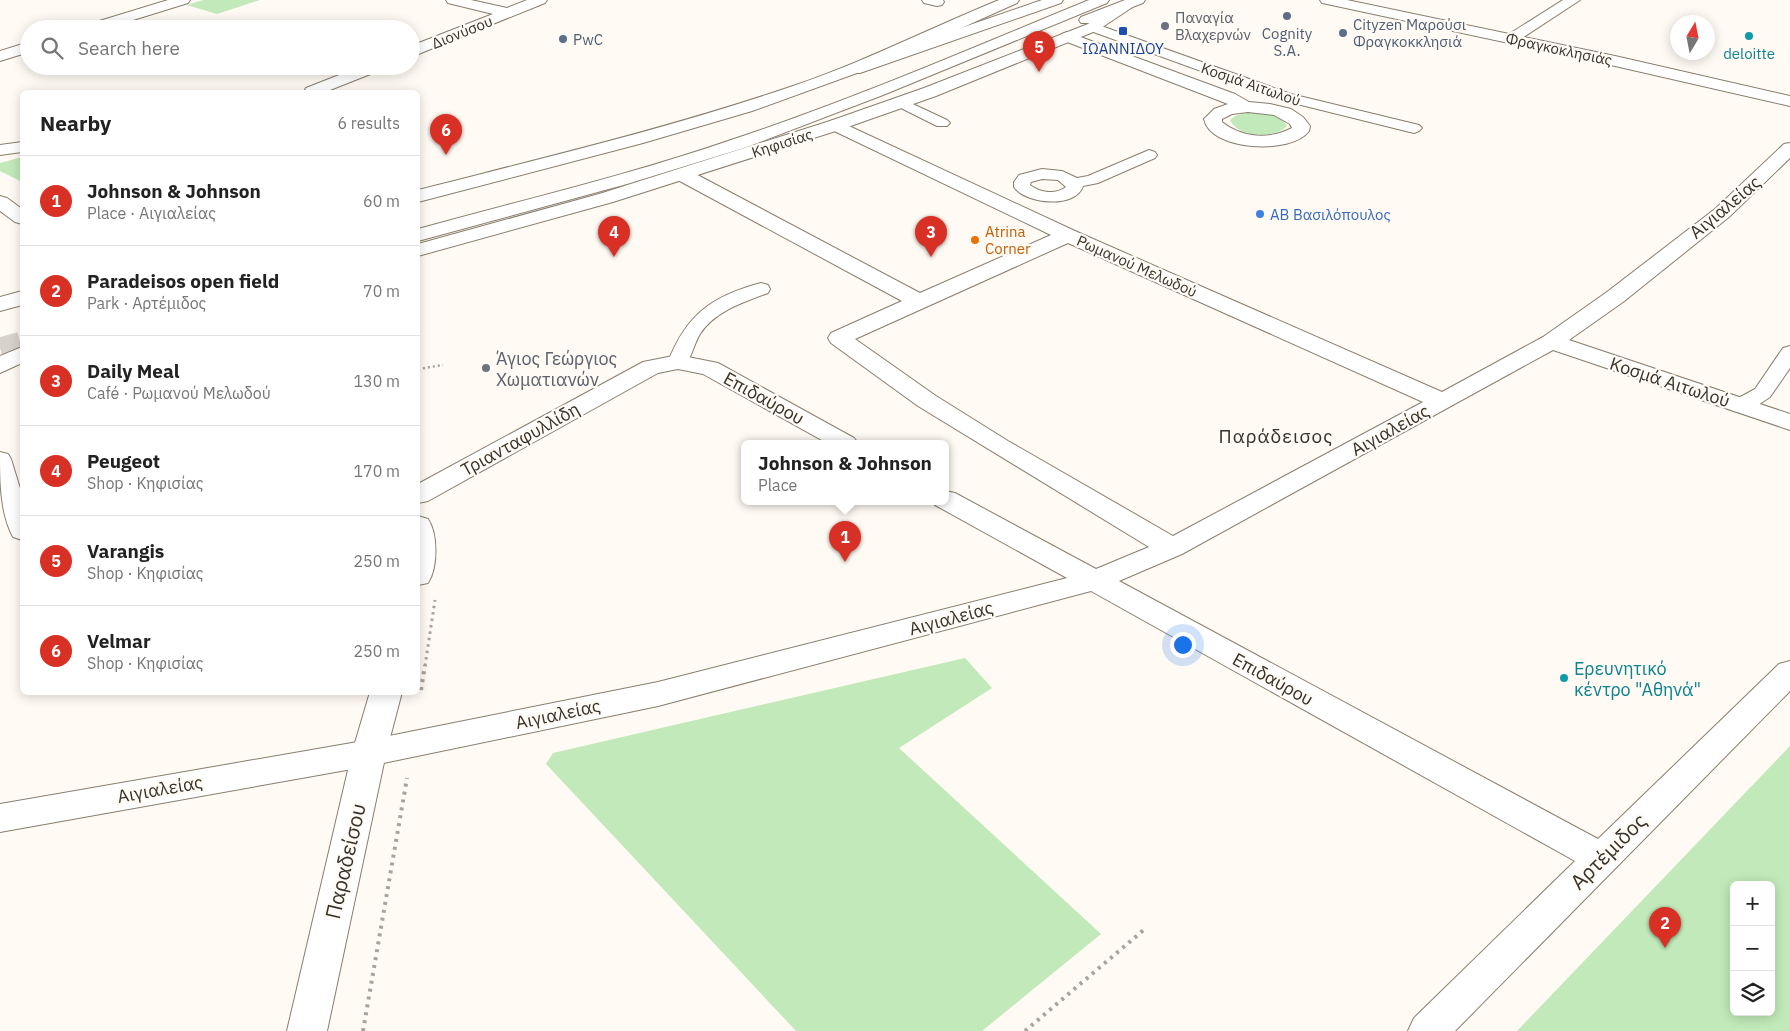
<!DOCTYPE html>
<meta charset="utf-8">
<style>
:root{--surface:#fff;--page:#f6f6f6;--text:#222;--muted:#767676;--line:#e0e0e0;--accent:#d93025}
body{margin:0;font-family:"IBM Plex Sans",sans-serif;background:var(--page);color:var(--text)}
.controls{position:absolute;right:15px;bottom:15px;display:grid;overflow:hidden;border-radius:8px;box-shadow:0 2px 12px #0003}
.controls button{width:45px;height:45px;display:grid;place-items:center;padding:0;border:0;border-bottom:1px solid var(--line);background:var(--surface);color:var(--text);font:25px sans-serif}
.compass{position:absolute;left:1670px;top:15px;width:45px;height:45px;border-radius:50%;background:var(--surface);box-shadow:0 2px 12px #0003;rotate:10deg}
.you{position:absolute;left:1182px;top:644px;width:18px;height:18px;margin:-12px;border:4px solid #fff;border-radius:50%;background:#1a73e8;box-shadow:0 0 0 8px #1a73e833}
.badge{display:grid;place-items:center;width:32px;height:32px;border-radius:50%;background:var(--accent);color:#fff;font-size:16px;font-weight:700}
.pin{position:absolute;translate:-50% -41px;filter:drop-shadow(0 1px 2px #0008)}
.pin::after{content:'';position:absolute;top:26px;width:18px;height:15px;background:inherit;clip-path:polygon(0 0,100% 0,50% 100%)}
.popup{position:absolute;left:741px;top:440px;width:208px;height:65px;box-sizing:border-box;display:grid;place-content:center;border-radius:8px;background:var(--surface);filter:drop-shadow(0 1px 4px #0005);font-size:16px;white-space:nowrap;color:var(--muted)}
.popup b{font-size:19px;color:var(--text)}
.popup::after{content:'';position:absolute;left:50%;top:100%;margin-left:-10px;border:10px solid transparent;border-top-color:var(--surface)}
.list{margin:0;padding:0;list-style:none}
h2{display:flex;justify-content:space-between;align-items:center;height:65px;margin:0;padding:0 20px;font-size:21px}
h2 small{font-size:16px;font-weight:400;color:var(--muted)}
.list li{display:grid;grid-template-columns:32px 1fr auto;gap:15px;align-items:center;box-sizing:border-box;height:90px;padding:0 20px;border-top:1px solid var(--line)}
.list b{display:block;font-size:19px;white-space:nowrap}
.list p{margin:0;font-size:16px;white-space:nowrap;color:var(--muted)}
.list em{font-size:16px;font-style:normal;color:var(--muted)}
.icon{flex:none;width:28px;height:28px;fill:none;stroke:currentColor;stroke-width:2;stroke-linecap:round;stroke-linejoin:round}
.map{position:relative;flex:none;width:1790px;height:1031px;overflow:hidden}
.search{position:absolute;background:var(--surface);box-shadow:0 2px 12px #0003;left:20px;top:20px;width:400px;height:55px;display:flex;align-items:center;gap:12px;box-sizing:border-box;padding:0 18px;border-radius:28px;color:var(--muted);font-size:19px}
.panel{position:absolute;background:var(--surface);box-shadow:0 2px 12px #0003;left:20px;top:90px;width:400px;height:605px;border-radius:8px}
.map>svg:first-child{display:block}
.green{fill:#c1e9b9;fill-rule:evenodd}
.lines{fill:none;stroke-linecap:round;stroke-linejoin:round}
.primary-tunnel{stroke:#d7d2cb;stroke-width:21;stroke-dasharray:21 11;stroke-linecap:butt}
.service-casing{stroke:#887e6d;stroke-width:2}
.minor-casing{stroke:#887e6d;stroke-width:2}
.tertiary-casing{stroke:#887e6d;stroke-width:2}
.secondary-casing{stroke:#887e6d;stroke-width:2}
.primary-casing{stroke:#887e6d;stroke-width:2}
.path-far2{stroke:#a8a39c;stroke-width:2.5;stroke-dasharray:2 3;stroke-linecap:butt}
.path-far1{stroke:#a8a39c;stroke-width:3;stroke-dasharray:2.5 4;stroke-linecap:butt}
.path{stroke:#a8a39c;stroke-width:4;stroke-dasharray:3 5;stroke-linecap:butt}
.service{fill:#fff;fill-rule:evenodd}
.minor{fill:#fff;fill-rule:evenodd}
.tertiary{fill:#fff;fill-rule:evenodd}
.secondary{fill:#fff;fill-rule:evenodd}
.primary{fill:#fff;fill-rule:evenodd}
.service-dot{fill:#5c6f8a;stroke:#fffaf3;stroke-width:2}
.worship-dot{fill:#6b7280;stroke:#fffaf3;stroke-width:2}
.transit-dot{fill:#1a4fb4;stroke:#fffaf3;stroke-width:2}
.culture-dot{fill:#0f9aa8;stroke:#fffaf3;stroke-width:2}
.shop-dot{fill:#3f7fe0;stroke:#fffaf3;stroke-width:2}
.food-dot{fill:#e8710a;stroke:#fffaf3;stroke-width:2}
.labels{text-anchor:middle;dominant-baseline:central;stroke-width:4.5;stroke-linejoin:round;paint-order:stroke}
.far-worship-label{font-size:15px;fill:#5b616d;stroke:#fffaf3;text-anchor:start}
.far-service-label{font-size:15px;fill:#4e5e75;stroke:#fffaf3;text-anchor:start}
.far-street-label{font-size:15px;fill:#37332b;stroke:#fffaf3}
.far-transit-label{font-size:15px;fill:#164399;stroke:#fffaf3}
.far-culture-label{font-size:15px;fill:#0d838f;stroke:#fffaf3}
.far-shop-label{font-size:15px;fill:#366cbe;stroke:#fffaf3;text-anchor:start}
.far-food-label{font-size:15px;fill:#c56008;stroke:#fffaf3;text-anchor:start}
.street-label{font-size:18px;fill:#37332b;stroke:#fffaf3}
.worship-label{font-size:18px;fill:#5b616d;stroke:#fffaf3;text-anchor:start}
.culture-label{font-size:18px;fill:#0d838f;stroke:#fffaf3;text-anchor:start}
.neighbourhood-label{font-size:19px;letter-spacing:1px;fill:#37332b;stroke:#fffaf3}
.near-street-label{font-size:21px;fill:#37332b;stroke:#fffaf3}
</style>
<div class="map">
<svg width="1790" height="1031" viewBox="0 0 1790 1031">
<rect width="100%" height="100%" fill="#fffaf3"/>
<g class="green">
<polygon points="203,0 260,0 217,14 187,5"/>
<path d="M1246 113C1260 113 1279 112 1287 126 1275 139 1238 138 1230 120L1235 116Z"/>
<polygon points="22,157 22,182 0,171 0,163"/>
<polygon points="965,658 992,688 899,748 1101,934 982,1031 796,1031 546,764 553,753"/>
<path d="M1790 746V1031H1517ZM1734 885H1771V1012H1734Z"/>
</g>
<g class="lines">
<polyline class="primary-tunnel" points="0,348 22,342"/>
<g class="service-casing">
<g id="service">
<polygon points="1093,23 1291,94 1419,125 1422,128 1419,131 1414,133 1281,100 1088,30 1087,27 1088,24"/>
<polygon points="900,98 947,120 950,123 947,126 937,126 895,105 893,102 895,99"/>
<path d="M1149 150 1155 152 1157 155 1155 158 1098 183 1083 186C1076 209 1025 204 1014 187V182L1019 175 1042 169 1062 171 1077 178 1088 176ZM1042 179 1058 180 1066 187C1055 195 1041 193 1030 185L1031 182Z"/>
<path d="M761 283 768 285 770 289 768 293C744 302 715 311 700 334 694 344 692 356 685 366L678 368 671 366 668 362C686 315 712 296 761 283Z"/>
<polygon points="1790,346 1790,368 1770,397 1749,411 1741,412 1733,411 1730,406 1733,401 1755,389 1783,348"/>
<path d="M0 452 8 454 11 459 22 495V540L13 537C0 513 0 480 0 452Z"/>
</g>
</g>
<g class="minor-casing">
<g id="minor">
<polygon points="168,0 190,0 188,3 104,29 81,29 83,26"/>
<polygon points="446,0 471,0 507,8 527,0 547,0 545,3 411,57 411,46 493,14 448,3"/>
<polygon points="922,0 943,0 944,2 942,5 937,6 924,3"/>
<polygon points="1563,0 1580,0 1516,42 1506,42 1503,39 1506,36"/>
<path d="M1067 32 1235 94 1249 102 1270 104 1291 109 1303 117 1310 126 1309 131C1292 155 1210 151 1204 119L1214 109 1228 104 1062 40 1059 37 1062 34ZM1248 112 1274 115 1290 124 1292 128C1269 140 1242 138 1222 122V119L1232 114Z"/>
<polygon points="29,42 29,52 0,61 0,51"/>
<polygon points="362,66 385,66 383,69 325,92 304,92 306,88"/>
<path d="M836 120 1075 231 1442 392 1543 337 1607 292 1715 209 1784 144 1790 143V158L1729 217 1623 302 1569 340 1790 414V430L1553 350 1182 554 1119 581 1598 839 1779 664 1790 661V691L1455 1031H1408L1414 1018 1575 861 1091 591 658 706 369 766 0 832V804L369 740 658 682 1067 578 935 505 933 501H945V491L955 493 1096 569 1149 547 918 406 831 343 828 338 831 333 902 301 676 179 674 175 676 171 683 169 690 171 920 293 1051 235 830 129 827 125 830 121ZM1068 243 1423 402 1173 536 1008 441 936 396 855 339Z"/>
<polygon points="22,142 22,152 0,155 0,145"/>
<polygon points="678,355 718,363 854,438 858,443 827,443 703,374 678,369 658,373 428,501 418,503 418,484 643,362"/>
</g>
</g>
<g class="tertiary-casing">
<g id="tertiary">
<polygon points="1320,0 1347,0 1615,56 1790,96 1790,106 1615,66 1327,4 1322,3"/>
<path d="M418 516 428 519C438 534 438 567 428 583L418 585Z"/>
<polygon points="370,692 402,692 386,753 327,1031 287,1031 352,753"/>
</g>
</g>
<g class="secondary-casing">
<g id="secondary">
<path d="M999 0H1019L1017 3 879 65 752 111 643 143 418 202V190C543 158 670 128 793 86 864 62 930 28 999 0Z"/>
<polygon points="1126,0 1139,0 1140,2 1098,30 936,96 842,129 613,202 418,256 418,244 599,194 830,121 924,88 1088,24"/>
<polygon points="0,196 7,198 22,209 22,224 15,222 0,211"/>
<polygon points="22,291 22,305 0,311 0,297"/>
<polygon points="22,347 22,363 0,373 0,356"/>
</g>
</g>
<g class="primary-casing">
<g id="primary">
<polygon points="1042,0 1063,0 1061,3 860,73 848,73 846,70 848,67"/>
<path d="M1089 0H1109L1107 3 883 95 747 147 627 184 418 241V229C523 200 630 175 734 139 855 99 972 48 1089 0Z"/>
<polygon points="1125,0 1145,0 1143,3 1091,23 1081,23 1079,20 1081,17"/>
</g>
</g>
<polyline class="path-far2" points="418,369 443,365"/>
<polyline class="path-far1" points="425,666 435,600"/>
<g class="path">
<polyline points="421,690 425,665"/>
<polyline points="363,1031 407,778"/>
<polyline points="1025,1031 1146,928"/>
</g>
<use href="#service" class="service"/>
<use href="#minor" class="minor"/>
<use href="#tertiary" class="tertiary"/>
<use href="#secondary" class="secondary"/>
<use href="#primary" class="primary"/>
</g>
<g class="service-dot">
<circle cx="1287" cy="16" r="5"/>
<circle cx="1343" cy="33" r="5"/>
<circle cx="563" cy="39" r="5"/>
</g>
<g class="worship-dot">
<circle cx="1165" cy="26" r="5"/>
<circle cx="486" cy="368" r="5"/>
</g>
<rect class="transit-dot" x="1118" y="26" width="10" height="10" rx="2.5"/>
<g class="culture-dot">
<circle cx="1749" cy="36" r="5"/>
<circle cx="1564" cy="678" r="5"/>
</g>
<circle class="shop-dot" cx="1260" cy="214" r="5"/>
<circle class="food-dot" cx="975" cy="240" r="5"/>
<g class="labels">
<g class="far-worship-label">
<text x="1175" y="17">Παναγία<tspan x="1175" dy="17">Βλαχερνών</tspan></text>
</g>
<g class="far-service-label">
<text x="1353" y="24">Cityzen Μαρούσι<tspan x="1353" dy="17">Φραγκοκκλησιά</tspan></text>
<text x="1287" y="33" text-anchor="middle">Cognity<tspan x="1287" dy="17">S.A.</tspan></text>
<text x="573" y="39">PwC</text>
</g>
<g class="far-street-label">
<text transform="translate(462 32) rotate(-22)">Διονύσου</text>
<text transform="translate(1559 49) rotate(12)">Φραγκοκλησιάς</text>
<text transform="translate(1251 84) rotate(19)">Κοσμά Αιτωλού</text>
<text transform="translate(782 143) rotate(-18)">Κηφισίας</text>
<text transform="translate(1137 266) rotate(24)">Ρωμανού Μελωδού</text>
</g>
<g class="far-transit-label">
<text x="1123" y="48">ΙΩΑΝΝΙΔΟΥ</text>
</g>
<g class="far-culture-label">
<text x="1749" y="53">deloitte</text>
</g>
<g class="far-shop-label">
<text x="1270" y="214">ΑΒ Βασιλόπουλος</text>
</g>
<g class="far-food-label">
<text x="985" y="231">Atrina<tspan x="985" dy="17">Corner</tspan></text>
</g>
<g class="street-label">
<text transform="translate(1725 207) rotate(-40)">Αιγιαλείας</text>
<text transform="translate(1670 382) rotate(18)">Κοσμά Αιτωλού</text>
<text transform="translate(764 398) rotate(29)">Επιδαύρου</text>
<text transform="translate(1390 430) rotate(-29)">Αιγιαλείας</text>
<text transform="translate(520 439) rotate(-29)">Τριανταφυλλίδη</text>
<text transform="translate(951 618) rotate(-15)">Αιγιαλείας</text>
<text transform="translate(1273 679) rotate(29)">Επιδαύρου</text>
<text transform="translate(558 714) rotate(-12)">Αιγιαλείας</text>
<text transform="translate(160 789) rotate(-10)">Αιγιαλείας</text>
</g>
<g class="worship-label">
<text x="496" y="358">Άγιος Γεώργιος<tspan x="496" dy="21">Χωματιανών</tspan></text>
</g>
<g class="culture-label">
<text x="1574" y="668">Ερευνητικό<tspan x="1574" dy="21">κέντρο "Αθηνά"</tspan></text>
</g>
<g class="neighbourhood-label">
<text x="1276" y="436">Παράδεισος</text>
</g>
<g class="near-street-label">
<text transform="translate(1608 851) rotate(-45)">Αρτέμιδος</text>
<text transform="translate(345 861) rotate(-77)">Παραδείσου</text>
</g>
</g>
</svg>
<div class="controls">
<button>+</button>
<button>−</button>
<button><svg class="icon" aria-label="layers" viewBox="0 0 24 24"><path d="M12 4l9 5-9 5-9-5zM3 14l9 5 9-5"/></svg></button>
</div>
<svg class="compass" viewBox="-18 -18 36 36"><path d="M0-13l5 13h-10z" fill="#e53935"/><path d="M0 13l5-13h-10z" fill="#767676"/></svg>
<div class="you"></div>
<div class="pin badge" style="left:845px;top:562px">1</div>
<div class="popup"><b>Johnson &amp; Johnson</b>Place</div>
<div class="pin badge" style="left:1665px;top:948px">2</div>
<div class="pin badge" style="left:931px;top:257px">3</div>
<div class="pin badge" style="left:614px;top:257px">4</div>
<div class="pin badge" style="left:1039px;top:72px">5</div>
<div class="pin badge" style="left:446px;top:155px">6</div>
<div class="search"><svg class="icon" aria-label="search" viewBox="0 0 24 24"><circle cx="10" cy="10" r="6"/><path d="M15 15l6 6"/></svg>Search here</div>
<section class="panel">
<h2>Nearby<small>6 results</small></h2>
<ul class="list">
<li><span class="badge">1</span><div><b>Johnson &amp; Johnson</b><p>Place · Αιγιαλείας</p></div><em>60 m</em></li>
<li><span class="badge">2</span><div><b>Paradeisos open field</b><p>Park · Αρτέμιδος</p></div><em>70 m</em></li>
<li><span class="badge">3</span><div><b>Daily Meal</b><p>Café · Ρωμανού Μελωδού</p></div><em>130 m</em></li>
<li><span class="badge">4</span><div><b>Peugeot</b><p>Shop · Κηφισίας</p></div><em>170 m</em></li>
<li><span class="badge">5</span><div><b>Varangis</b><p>Shop · Κηφισίας</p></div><em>250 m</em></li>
<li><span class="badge">6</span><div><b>Velmar</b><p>Shop · Κηφισίας</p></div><em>250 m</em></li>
</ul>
</section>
</div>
